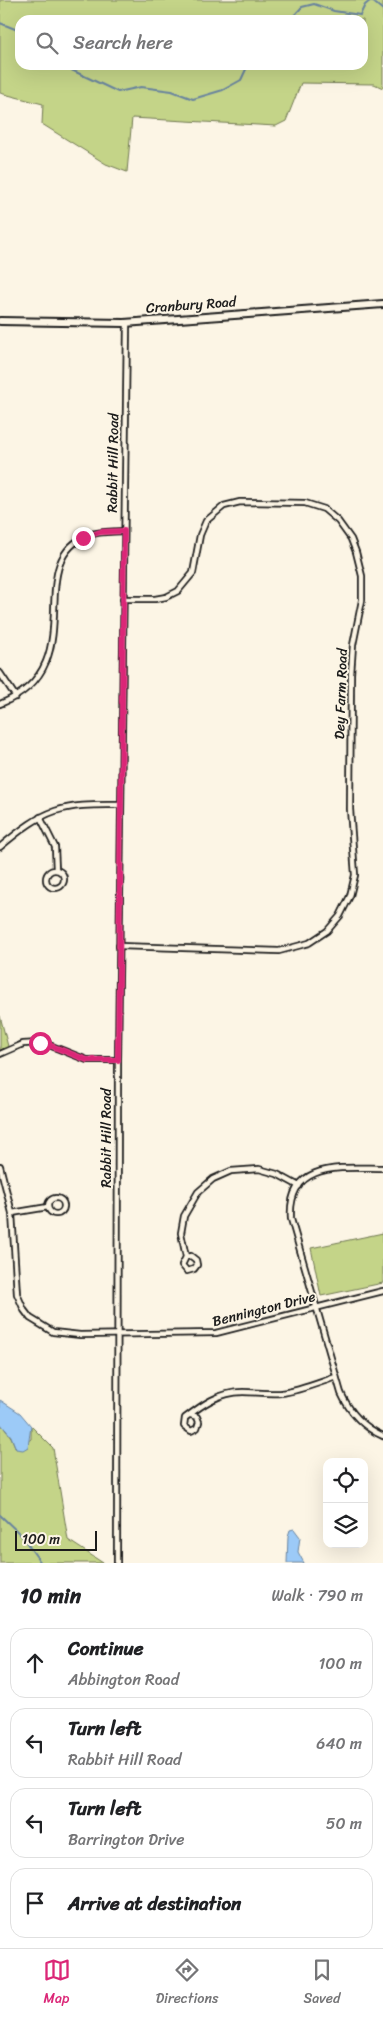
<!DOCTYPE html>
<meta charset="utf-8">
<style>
:root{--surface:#fff;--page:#f6f6f6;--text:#202124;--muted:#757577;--line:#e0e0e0;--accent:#db2777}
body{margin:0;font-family:Sriracha,sans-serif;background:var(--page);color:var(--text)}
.controls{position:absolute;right:15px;bottom:15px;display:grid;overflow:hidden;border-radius:10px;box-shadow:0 5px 20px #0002}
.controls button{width:45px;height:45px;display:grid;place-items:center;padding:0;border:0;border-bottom:1px solid var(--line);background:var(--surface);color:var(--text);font:25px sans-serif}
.scale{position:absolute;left:15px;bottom:12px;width:82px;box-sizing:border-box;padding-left:5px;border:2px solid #1c1c1c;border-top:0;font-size:14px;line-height:18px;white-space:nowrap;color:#1c1c1c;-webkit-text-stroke:4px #fcf5e5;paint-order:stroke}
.stop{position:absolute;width:15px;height:15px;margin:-11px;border:4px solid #db2777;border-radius:50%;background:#fff}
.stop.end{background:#db2777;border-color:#fff;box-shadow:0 1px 5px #0008}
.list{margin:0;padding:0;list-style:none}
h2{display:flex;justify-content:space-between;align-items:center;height:65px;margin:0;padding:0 20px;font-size:21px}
h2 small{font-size:16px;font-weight:400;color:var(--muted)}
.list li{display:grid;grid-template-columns:32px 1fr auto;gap:15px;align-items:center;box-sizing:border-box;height:70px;margin:0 10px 10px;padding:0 10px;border:1px solid var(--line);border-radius:15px}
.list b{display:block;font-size:19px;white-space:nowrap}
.list p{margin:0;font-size:16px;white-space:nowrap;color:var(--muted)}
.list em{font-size:16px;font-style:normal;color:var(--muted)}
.icon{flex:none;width:28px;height:28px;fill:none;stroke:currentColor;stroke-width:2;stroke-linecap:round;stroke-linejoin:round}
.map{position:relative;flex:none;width:383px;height:1563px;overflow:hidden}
.search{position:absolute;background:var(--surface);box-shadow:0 5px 20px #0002;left:15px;right:15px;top:15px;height:55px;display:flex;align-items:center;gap:12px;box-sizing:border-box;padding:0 18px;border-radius:15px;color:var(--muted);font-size:19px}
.sheet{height:385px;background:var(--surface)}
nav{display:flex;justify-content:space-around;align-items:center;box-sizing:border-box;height:70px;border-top:1px solid var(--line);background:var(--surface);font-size:14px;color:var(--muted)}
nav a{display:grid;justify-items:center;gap:2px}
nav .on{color:var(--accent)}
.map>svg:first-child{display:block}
.green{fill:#c4d488;stroke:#707852;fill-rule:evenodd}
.water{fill:#9ccaf7;stroke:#69849f}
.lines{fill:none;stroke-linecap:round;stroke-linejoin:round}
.stream{stroke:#69849f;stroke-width:2}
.street-casing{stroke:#1c1c1c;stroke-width:8}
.secondary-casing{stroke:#1c1c1c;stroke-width:10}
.street{stroke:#fcf5e5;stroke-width:4.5}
.secondary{stroke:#fcf5e5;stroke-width:6}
.route{stroke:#db2777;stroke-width:6}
.labels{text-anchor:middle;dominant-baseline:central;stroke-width:4;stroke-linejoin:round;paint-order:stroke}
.street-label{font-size:14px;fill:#1c1c1c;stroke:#fcf5e5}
</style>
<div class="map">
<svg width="383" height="1563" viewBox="0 0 383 1563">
<rect width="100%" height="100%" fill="#fcf5e5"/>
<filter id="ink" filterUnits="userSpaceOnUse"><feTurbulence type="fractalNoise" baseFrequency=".02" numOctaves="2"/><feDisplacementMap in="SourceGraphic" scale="10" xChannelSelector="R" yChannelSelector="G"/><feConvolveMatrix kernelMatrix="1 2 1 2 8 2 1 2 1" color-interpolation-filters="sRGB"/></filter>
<g filter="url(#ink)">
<g class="green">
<path d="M0 0H383V88L374 84 301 83 286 121 276 126 132 118 127 172 106 164 42 124 43 104 0 93ZM20 20H363V65H20Z"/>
<polygon points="0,1016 9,1050 0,1058"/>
<polygon points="383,1233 383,1283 321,1296 311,1248"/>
<polygon points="0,1423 11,1437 16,1449 31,1439 31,1426 53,1448 68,1540 103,1563 0,1563"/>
</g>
<g class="water">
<polygon points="0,1400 20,1413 31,1426 28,1447 23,1450 16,1449 11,1436 0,1423"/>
<polygon points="294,1529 300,1537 298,1552 304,1563 287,1563 288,1536 290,1530"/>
</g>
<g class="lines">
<g class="stream">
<polyline points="290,20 302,7 314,4 334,11 360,15 365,5 371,0 383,10"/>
<polyline points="0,23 20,31"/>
<polyline points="61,65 118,92 141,87 172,91 193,99 223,90 241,80 248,65"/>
<polyline points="0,1515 21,1535 41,1563"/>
</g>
<g class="street-casing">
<g id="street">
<polyline points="0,673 16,697"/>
<path d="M0 704C96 666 18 562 89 535 100 531 112 532 124 531"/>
<polyline points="40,817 55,847 56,870"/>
<path d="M0 847C46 808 61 804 120 805"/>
<circle cx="55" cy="879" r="9"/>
<polyline points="119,946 279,951 309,943 327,931 340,916 350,896 355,875 350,809 351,674 353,645 362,600 362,576 356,552 351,539 338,521 324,509 305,503 240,502 224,506 206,521 200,535 193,573 178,591 166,597 155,599 123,599"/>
<polyline points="0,1054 23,1044 40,1043 49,1045 87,1060 118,1060"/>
<polyline points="0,1166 12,1213 17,1294 24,1310 30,1318 53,1332 80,1335 216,1333 383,1291"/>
<path d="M383 1168C343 1168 287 1160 291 1219L341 1393C350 1413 363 1427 383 1436"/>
<circle cx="56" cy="1206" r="8"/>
<polyline points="12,1213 48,1207"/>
<polyline points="186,1257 191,1256 196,1260 197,1265 194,1269 187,1271 182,1265 186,1257 181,1233 184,1216 198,1192 213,1179 231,1171 259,1169 277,1174 299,1186"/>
<path d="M191 1415 197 1417 199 1422 197 1428 191 1431 184 1426 185 1418C202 1405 219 1392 243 1392 255 1392 268 1394 281 1393 299 1391 318 1383 336 1377"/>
<polyline points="117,1563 118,1060 127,323"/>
</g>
</g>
<g class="secondary-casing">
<polyline id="secondary" points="0,321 124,323 383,304"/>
</g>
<use href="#street" class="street"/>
<use href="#secondary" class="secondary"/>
</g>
</g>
<g class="lines" filter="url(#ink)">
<polyline class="route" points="40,1043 49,1045 87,1060 118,1060 124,531 100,532 83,538"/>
</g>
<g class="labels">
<g class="street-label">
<text transform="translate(191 305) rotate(-4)">Cranbury Road</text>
<text transform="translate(113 463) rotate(-89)">Rabbit Hill Road</text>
<text transform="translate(341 694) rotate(-88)">Dey Farm Road</text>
<text transform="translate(106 1138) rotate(-90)">Rabbit Hill Road</text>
<text transform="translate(264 1309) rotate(-14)">Bennington Drive</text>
</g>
</g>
</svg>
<div class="controls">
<button><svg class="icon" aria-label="locate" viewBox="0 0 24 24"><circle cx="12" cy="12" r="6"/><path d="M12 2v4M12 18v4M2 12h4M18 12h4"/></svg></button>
<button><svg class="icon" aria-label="layers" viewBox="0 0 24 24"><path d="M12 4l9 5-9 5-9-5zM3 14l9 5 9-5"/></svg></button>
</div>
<div class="scale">100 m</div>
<div class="stop" style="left:40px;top:1043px"></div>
<div class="stop end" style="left:83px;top:538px"></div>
<div class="search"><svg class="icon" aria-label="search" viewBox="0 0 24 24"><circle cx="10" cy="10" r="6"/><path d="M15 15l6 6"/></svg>Search here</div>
</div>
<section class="sheet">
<h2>10 min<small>Walk · 790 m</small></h2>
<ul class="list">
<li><svg class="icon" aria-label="ahead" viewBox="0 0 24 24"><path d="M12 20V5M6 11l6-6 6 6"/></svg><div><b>Continue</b><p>Abbington Road</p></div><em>100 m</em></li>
<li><svg class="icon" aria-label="left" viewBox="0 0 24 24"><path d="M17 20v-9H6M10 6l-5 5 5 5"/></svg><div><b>Turn left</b><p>Rabbit Hill Road</p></div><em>640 m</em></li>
<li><svg class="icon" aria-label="left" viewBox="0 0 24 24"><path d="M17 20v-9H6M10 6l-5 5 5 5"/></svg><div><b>Turn left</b><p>Barrington Drive</p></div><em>50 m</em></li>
<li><svg class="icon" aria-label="arrive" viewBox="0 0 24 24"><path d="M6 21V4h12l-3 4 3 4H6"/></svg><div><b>Arrive at destination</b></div></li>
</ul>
</section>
<nav>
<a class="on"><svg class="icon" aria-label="map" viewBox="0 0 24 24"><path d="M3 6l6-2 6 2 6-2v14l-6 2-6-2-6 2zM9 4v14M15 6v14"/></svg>Map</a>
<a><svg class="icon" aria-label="directions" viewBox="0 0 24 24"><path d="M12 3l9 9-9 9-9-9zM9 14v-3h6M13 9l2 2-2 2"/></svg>Directions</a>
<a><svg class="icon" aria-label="saved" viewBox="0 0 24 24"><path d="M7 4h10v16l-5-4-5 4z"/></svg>Saved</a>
</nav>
